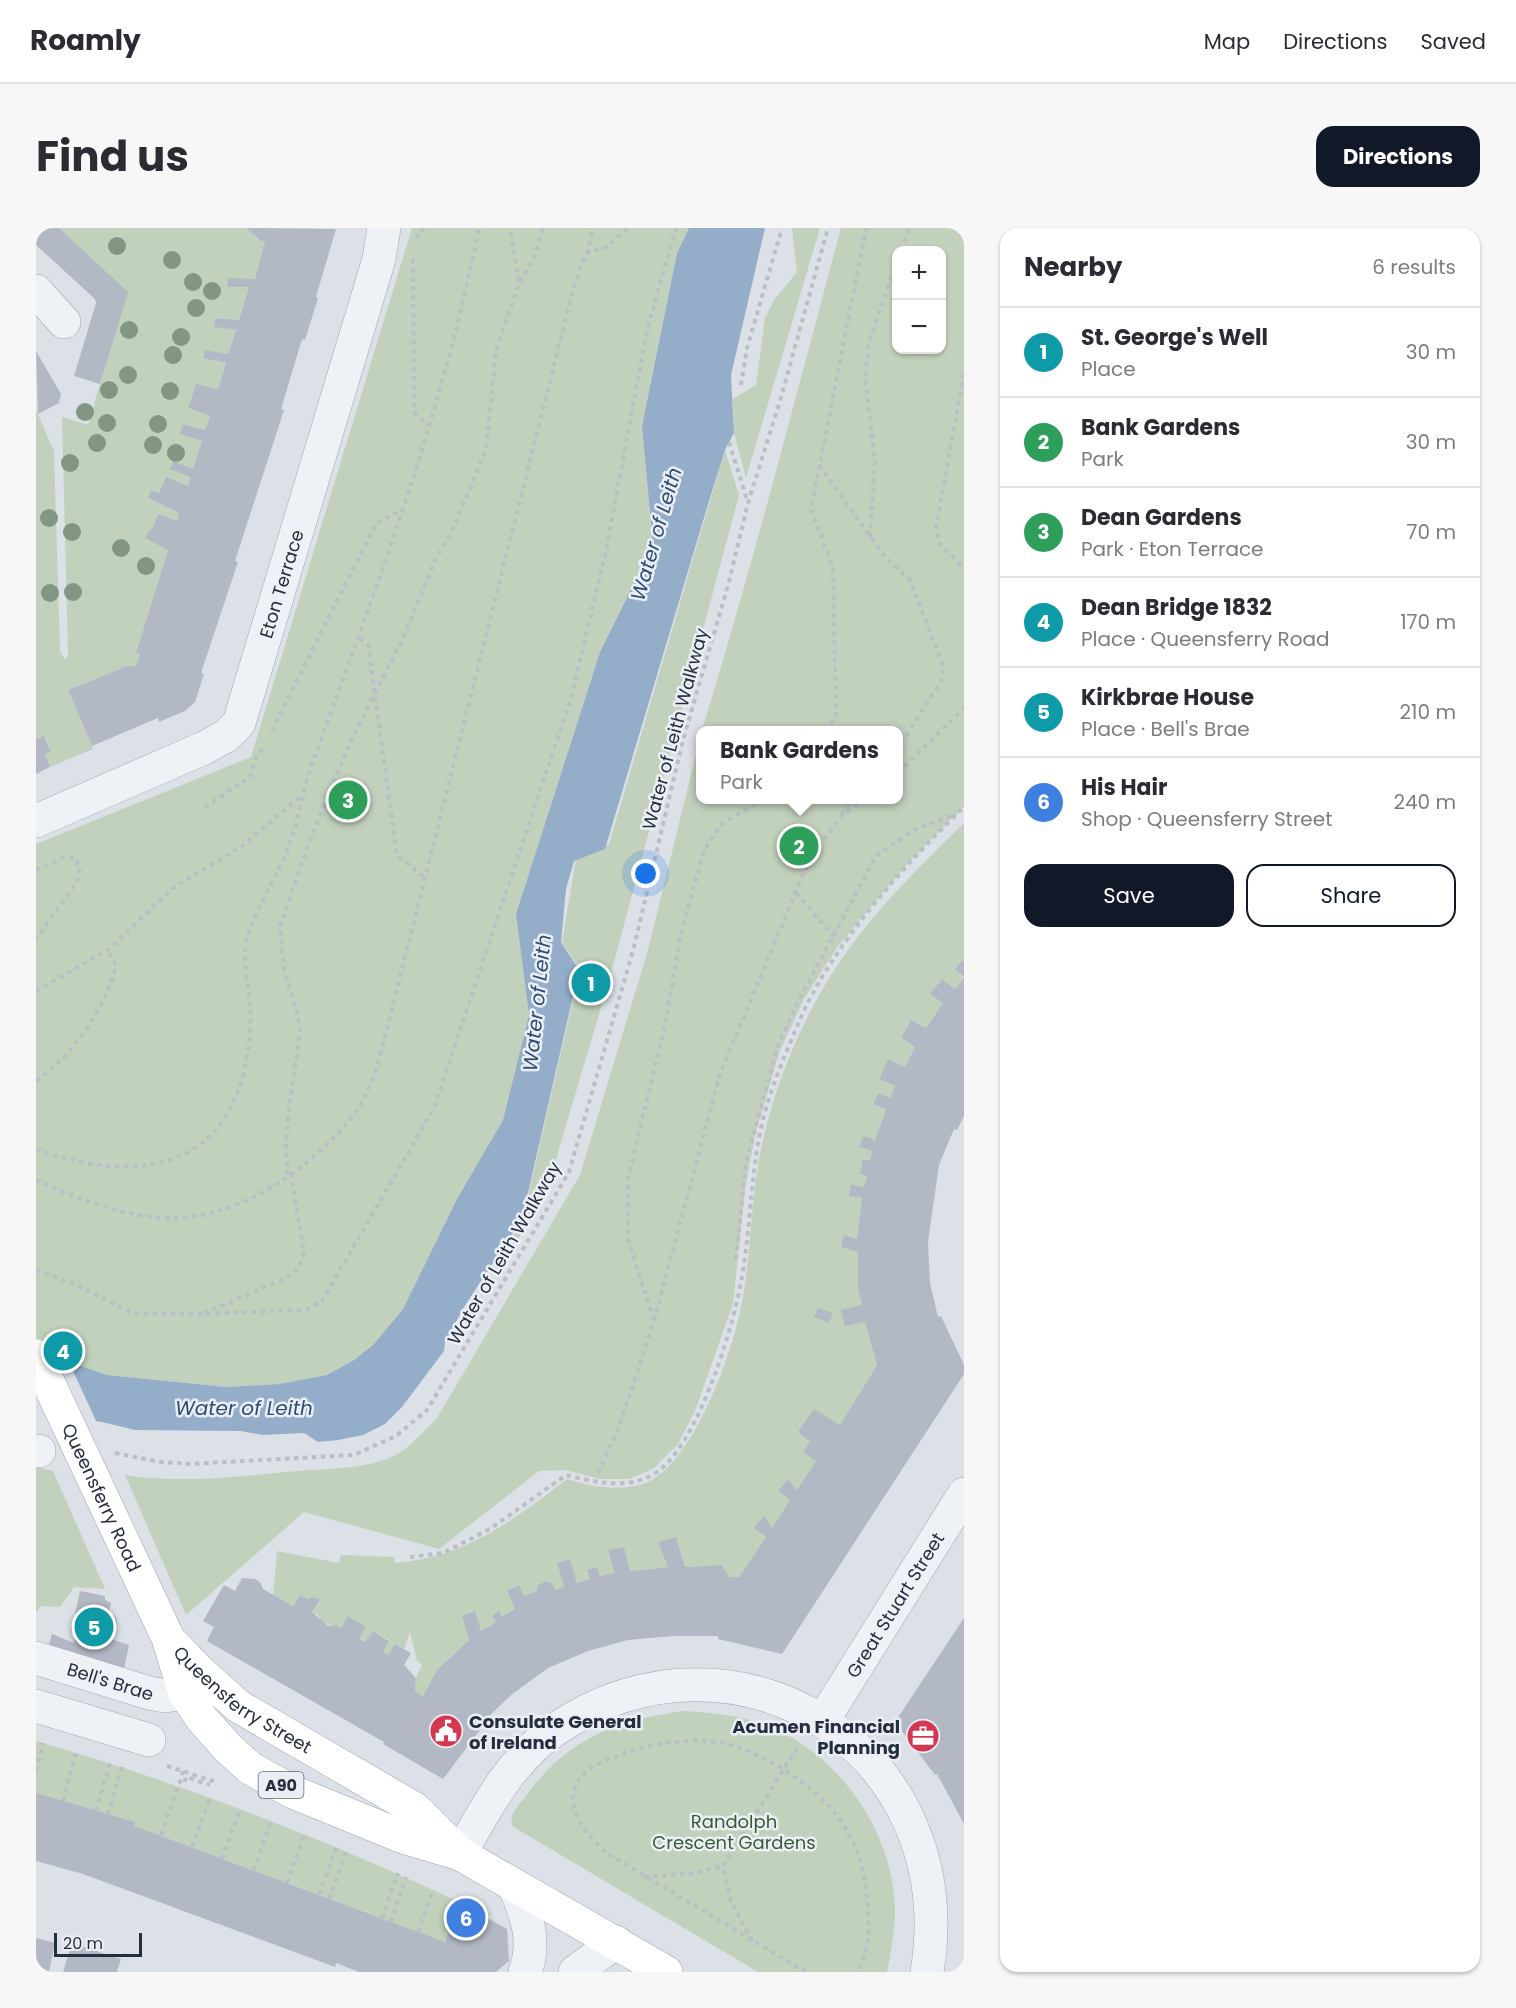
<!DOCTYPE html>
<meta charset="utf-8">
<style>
:root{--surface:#fff;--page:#f7f7f7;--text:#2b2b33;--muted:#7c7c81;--line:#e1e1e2;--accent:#111827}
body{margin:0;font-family:Poppins,sans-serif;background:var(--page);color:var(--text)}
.controls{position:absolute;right:18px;top:18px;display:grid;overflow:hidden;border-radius:12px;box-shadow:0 2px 4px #0004}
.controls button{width:54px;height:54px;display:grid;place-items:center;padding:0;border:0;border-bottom:2px solid var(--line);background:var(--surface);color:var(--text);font:30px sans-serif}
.scale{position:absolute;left:18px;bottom:15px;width:88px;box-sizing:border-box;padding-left:6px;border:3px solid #252e3e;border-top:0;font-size:16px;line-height:21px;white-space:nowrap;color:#252e3e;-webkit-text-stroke:4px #ebeff5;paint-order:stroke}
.you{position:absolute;left:610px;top:646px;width:21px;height:21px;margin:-15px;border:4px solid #fff;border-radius:50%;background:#1a73e8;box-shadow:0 0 0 9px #1a73e833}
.badge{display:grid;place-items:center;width:39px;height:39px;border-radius:50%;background:var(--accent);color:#fff;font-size:20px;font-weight:700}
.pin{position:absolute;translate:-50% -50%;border:3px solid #fff;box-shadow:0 2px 6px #0006}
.popup{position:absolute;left:660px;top:498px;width:207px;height:78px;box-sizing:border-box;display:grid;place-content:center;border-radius:12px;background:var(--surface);filter:drop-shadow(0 2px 4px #0005);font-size:20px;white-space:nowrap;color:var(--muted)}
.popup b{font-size:22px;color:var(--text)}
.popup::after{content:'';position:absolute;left:50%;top:100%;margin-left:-12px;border:12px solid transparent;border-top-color:var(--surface)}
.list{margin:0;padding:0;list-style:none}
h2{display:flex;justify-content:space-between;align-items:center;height:78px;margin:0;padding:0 24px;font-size:26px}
h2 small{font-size:20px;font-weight:400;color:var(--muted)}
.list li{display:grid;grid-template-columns:39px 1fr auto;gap:18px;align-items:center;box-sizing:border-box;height:90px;padding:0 24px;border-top:2px solid var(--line)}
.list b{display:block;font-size:22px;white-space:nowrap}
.list p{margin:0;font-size:20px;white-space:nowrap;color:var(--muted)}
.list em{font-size:20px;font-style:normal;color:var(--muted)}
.actions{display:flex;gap:12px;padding:18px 24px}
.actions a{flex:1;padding:14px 0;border:2px solid var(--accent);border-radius:18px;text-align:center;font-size:21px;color:var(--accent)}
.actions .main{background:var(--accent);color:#fff}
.map{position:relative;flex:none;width:928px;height:1744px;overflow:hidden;border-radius:18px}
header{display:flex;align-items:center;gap:36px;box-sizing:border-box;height:84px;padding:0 30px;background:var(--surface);border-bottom:2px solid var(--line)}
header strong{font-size:28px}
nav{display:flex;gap:33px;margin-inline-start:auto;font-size:21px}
.intro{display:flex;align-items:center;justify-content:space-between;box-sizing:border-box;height:144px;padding:0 36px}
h1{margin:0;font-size:42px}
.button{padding:15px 27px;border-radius:18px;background:var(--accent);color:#fff;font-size:21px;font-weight:700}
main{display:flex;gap:36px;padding:0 36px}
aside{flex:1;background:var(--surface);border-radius:18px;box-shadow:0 2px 4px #0004}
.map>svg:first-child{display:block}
.green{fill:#c2d1bc;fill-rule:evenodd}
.water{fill:#94aeca}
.pier{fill:#dce0e7}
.building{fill:#b3b9c4}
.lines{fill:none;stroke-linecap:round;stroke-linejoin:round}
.minor-casing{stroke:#a1a7b1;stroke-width:34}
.major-casing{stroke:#9aa4b3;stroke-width:34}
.path{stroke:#babec5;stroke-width:4;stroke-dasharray:4.5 4.5;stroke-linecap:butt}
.minor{stroke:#eef1f5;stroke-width:33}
.major{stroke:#fff;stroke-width:33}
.major-bridge-casing{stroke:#9aa4b3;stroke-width:34;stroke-linecap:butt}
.major-bridge{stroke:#fff;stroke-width:33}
.tree{fill:#829683}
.labels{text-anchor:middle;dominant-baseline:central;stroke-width:5;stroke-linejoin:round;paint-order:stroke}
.shield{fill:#ebeff5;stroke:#606875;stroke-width:1.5}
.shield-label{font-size:16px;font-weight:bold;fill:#252e3e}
.street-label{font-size:18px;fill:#252e3e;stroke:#ebeff5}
.poi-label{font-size:18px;font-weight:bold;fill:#252e3e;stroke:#ebeff5;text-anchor:start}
.park-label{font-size:18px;fill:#395a31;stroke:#ebeff5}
.water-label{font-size:20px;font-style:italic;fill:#2d4d73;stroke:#ebeff5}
</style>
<header>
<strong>Roamly</strong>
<nav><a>Map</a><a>Directions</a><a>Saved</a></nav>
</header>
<div class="intro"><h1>Find us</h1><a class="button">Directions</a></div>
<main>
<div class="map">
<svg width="928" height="1744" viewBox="0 0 928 1744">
<rect width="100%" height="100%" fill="#dce0e7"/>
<g class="green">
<polygon points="23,0 210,0 225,13 229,13 219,51 192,51 191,59 213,59 203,92 179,90 179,99 200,102 192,126 168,130 190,135 182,161 160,157 152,180 174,188 169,202 148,196 144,205 166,213 157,241 137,233 134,240 154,249 152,258 123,265 116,262 112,270 143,285 141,293 122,287 116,302 109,309 132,322 100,425 104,426 100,438 91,438 32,462 57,521 14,539 9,526 15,523 9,509 0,512 0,182 18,223 24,423 29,432 32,427 26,189 52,197 91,64"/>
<polygon points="376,0 653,0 641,25 606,198 617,317 564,424 480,686 493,787 467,892 421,971 367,1081 338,1116 318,1132 291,1147 243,1156 190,1159 71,1147 0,1122 0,616 215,529"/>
<polygon points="756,0 784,0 710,250 698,205 697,171 720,157 729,90 738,72 761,44"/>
<path d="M805 0H928V578L873 634 802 718 768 771 743 825 719 908 709 961 697 1076 659 1183 642 1216 618 1240 594 1251H564L529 1242 503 1243 403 1321 268 1284 150 1387 89 1247C146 1256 205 1248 262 1243 289 1241 321 1241 348 1232 369 1226 386 1205 401 1190L544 947 612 722 664 510V572H862V502H666C717 336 760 168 805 0ZM906 22V122H860V22Z"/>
<polygon points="689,222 703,267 574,749 518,938 491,998 453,1051 487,990 544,742 526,714 540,631 573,616"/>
<path d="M928 595V734L919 741 928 750 919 761 906 751 895 765 907 775 890 800 875 792 865 810 879 819 869 839 852 832 843 851 859 858 854 870 842 865 837 875 850 881 839 912 827 909 825 919 836 923 834 933 828 931 831 948 828 959 816 956 814 968 826 970 821 1011 808 1007 806 1018 822 1024V1062L841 1137 804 1197 762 1204 774 1214 768 1224 780 1233 761 1262 752 1251 742 1263 754 1272 736 1300 728 1287 719 1300 730 1309 703 1349H693L686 1337 649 1339 640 1310 623 1314 632 1339 594 1343 587 1319 572 1323 578 1345 564 1348 561 1339 551 1342 554 1351 541 1355 534 1331 521 1335 528 1358 520 1362 516 1355 510 1353 502 1357 500 1363 488 1368 482 1357 471 1361 479 1381 466 1389 463 1384 456 1388 460 1394 445 1403 439 1384 426 1388 433 1412 401 1442 387 1468 379 1463 380 1450 386 1437 381 1433 374 1404 368 1421 359 1416 352 1427 347 1424 353 1412 337 1403 329 1414 323 1411 330 1399 312 1389 305 1400 284 1394 282 1387 276 1384 284 1373 278 1369 272 1371 264 1367 257 1378 237 1367 241 1323 303 1335 305 1327 358 1329 359 1335C429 1329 477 1293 531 1251 554 1258 578 1263 603 1257 654 1246 696 1126 705 1079 716 1027 714 973 725 921 732 889 742 855 755 825 796 726 852 669 928 595Z"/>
<polygon points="0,1239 17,1243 69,1361 38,1359 24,1379 5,1378 0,1384"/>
<path d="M647 1483C679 1485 711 1488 741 1502 804 1531 851 1598 858 1667 861 1693 856 1718 851 1744H722L476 1598C473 1586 482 1578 489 1569 531 1511 578 1493 647 1483Z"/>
<path d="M0 1513C146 1555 286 1610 423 1674L409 1714 98 1598 0 1565Z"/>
</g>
<polygon class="water" points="653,0 729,0 695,147 698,205 689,222 673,273 569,621 538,633 530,661 525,714 543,742 486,991 428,1079 409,1114 408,1123 366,1179 349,1196 327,1207 302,1212 282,1214 268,1205 227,1207 204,1203 99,1202 66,1194 0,1186 0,1122 71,1147 190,1159 243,1156 291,1147 318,1132 338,1116 367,1081 421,971 467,892 493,787 480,686 564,424 617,317 606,198 641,25"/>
<polygon class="pier" points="0,1119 31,1130 62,1197 0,1189"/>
<g class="building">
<polygon points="0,0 23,0 92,64 64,156 38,148 60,75 59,71 0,17"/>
<polygon points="210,0 300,1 280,69 282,70 269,112 266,111 245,181 248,182 199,333 202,334 165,445 168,446 159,474 149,483 123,494 122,490 56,518 32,462 91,438 100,438 104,426 100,425 132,322 109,310 114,301 116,302 122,286 141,293 143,285 112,270 115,262 123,265 130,249 152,258 154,249 134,241 137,233 157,241 166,213 144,206 147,196 169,202 174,188 152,180 160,156 182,161 190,135 167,130 169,122 192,126 200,102 178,99 179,90 203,92 213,59 191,59 192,50 219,51 229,13 225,13"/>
<polygon points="0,123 25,166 23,175 2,186"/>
<polygon points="8,508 15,524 9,526 14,539 0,546 0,512"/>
<polygon points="927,732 928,734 928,749 919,741"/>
<polygon points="548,744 567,748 560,775 541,770"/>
<polygon points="928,750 928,888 921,902 918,901 903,937 892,1014 894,1055 902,1089 905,1088 928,1137 928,1146 746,1426 682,1411 682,1408 637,1408 592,1412 552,1423 512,1440 475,1467 445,1496 447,1498 407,1551 347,1516 348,1514 171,1413 178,1399 167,1393 188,1357 199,1363 206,1350 219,1351 224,1354 227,1361 257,1378 264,1367 272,1371 278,1369 284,1372 276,1384 292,1398 299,1397 305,1400 312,1388 330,1399 323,1411 329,1414 337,1403 353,1413 347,1424 352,1427 359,1416 375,1425 368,1437 380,1450 379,1463 387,1468 401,1442 433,1412 426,1388 439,1383 445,1403 460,1394 456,1388 463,1383 466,1389 479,1381 471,1362 483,1357 488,1368 500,1363 502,1357 510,1353 516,1355 520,1362 528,1358 521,1335 534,1331 541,1355 554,1351 551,1342 561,1339 564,1348 578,1345 572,1322 588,1319 594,1343 632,1339 622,1314 640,1309 649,1339 686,1337 693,1349 703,1349 730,1309 718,1300 728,1287 736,1300 754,1272 742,1263 752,1251 761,1262 780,1233 767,1224 774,1214 762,1204 778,1181 804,1197 841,1137 829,1094 809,1098 805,1082 826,1077 822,1062 822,1024 805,1019 808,1007 821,1011 826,970 813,968 815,956 828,959 831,948 824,946 827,931 834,933 836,923 824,919 827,908 839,912 850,881 837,876 842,865 854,870 859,858 843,851 852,831 869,839 879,819 865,810 875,792 890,800 907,775 894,766 906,751 919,761"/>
<polygon points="782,1080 797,1085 793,1095 778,1089"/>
<polygon points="44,1363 69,1368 69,1372 75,1375 73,1386 79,1388 81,1393 77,1412 93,1417 88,1441 13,1417 16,1406 38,1415 40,1404 35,1403"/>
<polygon points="928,1390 928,1596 901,1546 899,1547 859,1494"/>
<polygon points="0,1565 99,1594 98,1598 128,1609 409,1714 423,1674 471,1701 473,1733 460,1744 323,1744 300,1735 299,1739 47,1646 0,1633"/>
<polygon points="0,1710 19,1715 13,1744 0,1744"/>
<polygon points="36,1715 85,1731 81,1744 27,1744"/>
</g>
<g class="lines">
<g class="minor-casing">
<g id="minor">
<polyline points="0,63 28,94"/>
<path id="s1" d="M0 593 168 520 190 508 203 495 343 31 348 0"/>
<polyline points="0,1223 3,1223"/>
<path id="s2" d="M0 1430 113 1465 129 1468 149 1465"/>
<polyline points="0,1478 113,1512"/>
<path id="s3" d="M789 1489 928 1266"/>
<path d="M424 1626C450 1580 475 1531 520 1501 699 1381 928 1520 891 1744"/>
<path d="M478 1657C490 1686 501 1712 489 1744"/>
<polyline points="539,1744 580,1714"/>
</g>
</g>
<g class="major-casing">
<g id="major">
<polyline points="132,1410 149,1465 166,1491 192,1520 214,1540 257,1564 367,1609 424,1626 630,1744"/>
<path id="s4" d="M137 1416 161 1441 202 1478 379 1581 420 1622"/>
</g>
</g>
<g class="path">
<polyline points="380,10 388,0"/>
<polyline points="865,22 873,0"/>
<polyline points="551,26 557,0"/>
<polyline points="377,31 378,184 392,198"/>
<polyline points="484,54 498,30 507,0"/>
<polyline points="928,146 900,299 904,316 928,340"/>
<polyline points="705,157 711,120 746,0"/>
<polyline points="693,214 712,275"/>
<polyline points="783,237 849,329 874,352 908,440 905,453 869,510 862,517"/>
<polyline points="834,309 839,233 829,150 833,114 860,35"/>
<polyline points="324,410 332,417 361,627 387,648"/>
<polyline points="788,502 800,489 797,339 775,282 830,0"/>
<polyline points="236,503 340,295 364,283"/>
<polyline points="862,545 928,480"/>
<polyline points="169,579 214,549 220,530 228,518"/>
<polyline points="806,586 815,572"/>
<polyline points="0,642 26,630 38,629 44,639 41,654 0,711"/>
<polyline points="760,665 798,709"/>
<polyline points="0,763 72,722 137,660 206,618 266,567"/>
<path d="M0 853C35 830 72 777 80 737L72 722"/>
<path d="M0 921C56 942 133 952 177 905 207 873 217 817 214 775 212 753 205 729 212 707 222 676 241 648 253 618 263 592 266 563 276 536 340 361 407 184 443 0"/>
<polyline points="252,947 250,918 253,881 264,804 262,787 248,742 244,698 274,612 316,510 369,406 399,332 414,307 450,222 460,122 483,55 474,0"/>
<path d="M0 952C40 970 86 988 131 990 202 993 282 937 322 881 329 870 334 856 340 844L538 58 550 26 573 18 591 0"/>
<polyline points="700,1031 710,934 742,817 765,768 840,628 878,602 920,586"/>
<polyline points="0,1042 41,1057 96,1085 164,1086 270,1082 286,1073 398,880 535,470 570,323 611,102 640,0"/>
<polyline points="168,1085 248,1051 262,1041 268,1025 255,946"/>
<polyline points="618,1092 592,1011 592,950 629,797 646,700 669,620 687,595 727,572"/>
<polyline points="79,1225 125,1234 155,1236 318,1227 360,1208 391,1182 533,944 598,719 647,512 693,354 712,275 744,173 792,0"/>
<polyline points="562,1245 583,1199 618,1093 684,846 774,630 805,588 827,572"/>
<path d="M374 1329 407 1325 454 1301 530 1247C558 1254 591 1262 618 1246 660 1221 695 1106 704 1059 714 1010 714 959 723 910 730 871 747 831 763 794 795 718 869 636 928 579"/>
<polyline points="131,1538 180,1554"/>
<polyline points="0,1543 7,1515"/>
<polyline points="147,1543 144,1554 148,1556 150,1549 174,1557"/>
<polyline points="27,1573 40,1525"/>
<polyline points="60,1583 74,1535"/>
<polyline points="72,1586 86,1539"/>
<polyline points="125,1607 142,1558"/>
<polyline points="156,1619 174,1570"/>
<polyline points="186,1631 204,1581"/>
<polyline points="218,1642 235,1593"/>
<polyline points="608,1649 657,1645 687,1638"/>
<polyline points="251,1655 269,1605"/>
<polyline points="283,1666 301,1618"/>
<polyline points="293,1671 311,1622"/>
<polyline points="346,1690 362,1645"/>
<polyline points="355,1694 370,1649"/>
<polyline points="382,1704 397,1662"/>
<polyline points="716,1713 695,1673 687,1638 763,1517"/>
<path d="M770 1744 569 1624C552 1607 526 1581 542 1554 551 1537 580 1528 596 1523 625 1514 656 1510 686 1515 704 1518 720 1527 736 1535 784 1561 822 1599 829 1656 833 1684 838 1719 820 1744"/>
</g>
<use href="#minor" class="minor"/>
<use href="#major" class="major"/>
<g class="major-bridge-casing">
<g id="major-bridge">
<path id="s5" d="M0 1128 132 1410"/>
</g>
</g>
<use href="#major-bridge" class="major-bridge"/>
</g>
<g class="tree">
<circle cx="81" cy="18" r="9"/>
<circle cx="136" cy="32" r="9"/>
<circle cx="157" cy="54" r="9"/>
<circle cx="176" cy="63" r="9"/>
<circle cx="160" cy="80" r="9"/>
<circle cx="93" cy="102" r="9"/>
<circle cx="145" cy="109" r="9"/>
<circle cx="137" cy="127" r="9"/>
<circle cx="92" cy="147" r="9"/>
<circle cx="73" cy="162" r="9"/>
<circle cx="134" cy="163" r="9"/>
<circle cx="49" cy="184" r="9"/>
<circle cx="71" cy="195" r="9"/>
<circle cx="122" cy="196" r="9"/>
<circle cx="61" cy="215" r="9"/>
<circle cx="117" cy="217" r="9"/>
<circle cx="140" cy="225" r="9"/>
<circle cx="34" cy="235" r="9"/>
<circle cx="13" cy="290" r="9"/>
<circle cx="36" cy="304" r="9"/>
<circle cx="85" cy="320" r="9"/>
<circle cx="110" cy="338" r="9"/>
<circle cx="37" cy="364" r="9"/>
<circle cx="14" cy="365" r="9"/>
</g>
<defs>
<g id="civic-disc" transform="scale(1.725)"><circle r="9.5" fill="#d53750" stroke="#ebeff5"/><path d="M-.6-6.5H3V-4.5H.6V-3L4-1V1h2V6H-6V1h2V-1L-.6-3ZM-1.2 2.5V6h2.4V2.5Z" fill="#fff"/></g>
<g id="office-disc" transform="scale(1.725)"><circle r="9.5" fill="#d53750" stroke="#ebeff5"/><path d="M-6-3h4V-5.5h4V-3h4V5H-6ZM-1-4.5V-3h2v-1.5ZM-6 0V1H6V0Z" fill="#fff"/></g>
</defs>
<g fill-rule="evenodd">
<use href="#civic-disc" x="410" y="1503"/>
<use href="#office-disc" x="887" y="1508"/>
</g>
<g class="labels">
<rect class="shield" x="222.5" y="1544" width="45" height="26" rx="4.5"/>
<g class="shield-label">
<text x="245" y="1557">A90</text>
</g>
<g class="street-label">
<text stroke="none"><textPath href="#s1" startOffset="372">Eton Terrace</textPath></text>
<text transform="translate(639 501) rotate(-75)">Water of Leith Walkway</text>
<text transform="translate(468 1025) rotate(-60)">Water of Leith Walkway</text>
<text stroke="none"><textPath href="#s5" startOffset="156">Queensferry Road</textPath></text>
<text stroke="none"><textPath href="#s3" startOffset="132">Great Stuart Street</textPath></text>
<text stroke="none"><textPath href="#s2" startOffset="78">Bell's Brae</textPath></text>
<text stroke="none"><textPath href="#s4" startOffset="90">Queensferry Street</textPath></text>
</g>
<g class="poi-label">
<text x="433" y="1493">Consulate General<tspan x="433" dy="21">of Ireland</tspan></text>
<text x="864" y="1498" text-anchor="end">Acumen Financial<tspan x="864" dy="21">Planning</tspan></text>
</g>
<g class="park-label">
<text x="698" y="1593">Randolph<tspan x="698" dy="21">Crescent Gardens</tspan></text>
</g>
<g class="water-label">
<text transform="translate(620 306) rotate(-74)">Water of Leith</text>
<text transform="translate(501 775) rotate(-84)">Water of Leith</text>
<text x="208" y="1180">Water of Leith</text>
</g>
</g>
</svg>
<div class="controls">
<button>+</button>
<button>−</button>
</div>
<div class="scale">20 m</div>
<div class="you"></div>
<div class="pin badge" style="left:555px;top:755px;background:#0f9aa8">1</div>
<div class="pin badge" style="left:763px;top:618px;background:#2e9e5b">2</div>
<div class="popup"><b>Bank Gardens</b>Park</div>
<div class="pin badge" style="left:312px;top:572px;background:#2e9e5b">3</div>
<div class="pin badge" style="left:27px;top:1123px;background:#0f9aa8">4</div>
<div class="pin badge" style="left:58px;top:1399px;background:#0f9aa8">5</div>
<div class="pin badge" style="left:430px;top:1690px;background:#3f7fe0">6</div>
</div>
<aside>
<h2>Nearby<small>6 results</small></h2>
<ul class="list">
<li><span class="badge" style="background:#0f9aa8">1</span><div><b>St. George's Well</b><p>Place</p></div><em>30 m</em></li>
<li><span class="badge" style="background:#2e9e5b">2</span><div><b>Bank Gardens</b><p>Park</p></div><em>30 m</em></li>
<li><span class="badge" style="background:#2e9e5b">3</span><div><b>Dean Gardens</b><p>Park · Eton Terrace</p></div><em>70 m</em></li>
<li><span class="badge" style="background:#0f9aa8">4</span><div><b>Dean Bridge 1832</b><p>Place · Queensferry Road</p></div><em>170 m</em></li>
<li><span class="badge" style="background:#0f9aa8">5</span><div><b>Kirkbrae House</b><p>Place · Bell's Brae</p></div><em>210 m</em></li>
<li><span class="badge" style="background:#3f7fe0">6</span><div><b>His Hair</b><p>Shop · Queensferry Street</p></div><em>240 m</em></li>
</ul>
<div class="actions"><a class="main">Save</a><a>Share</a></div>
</aside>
</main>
